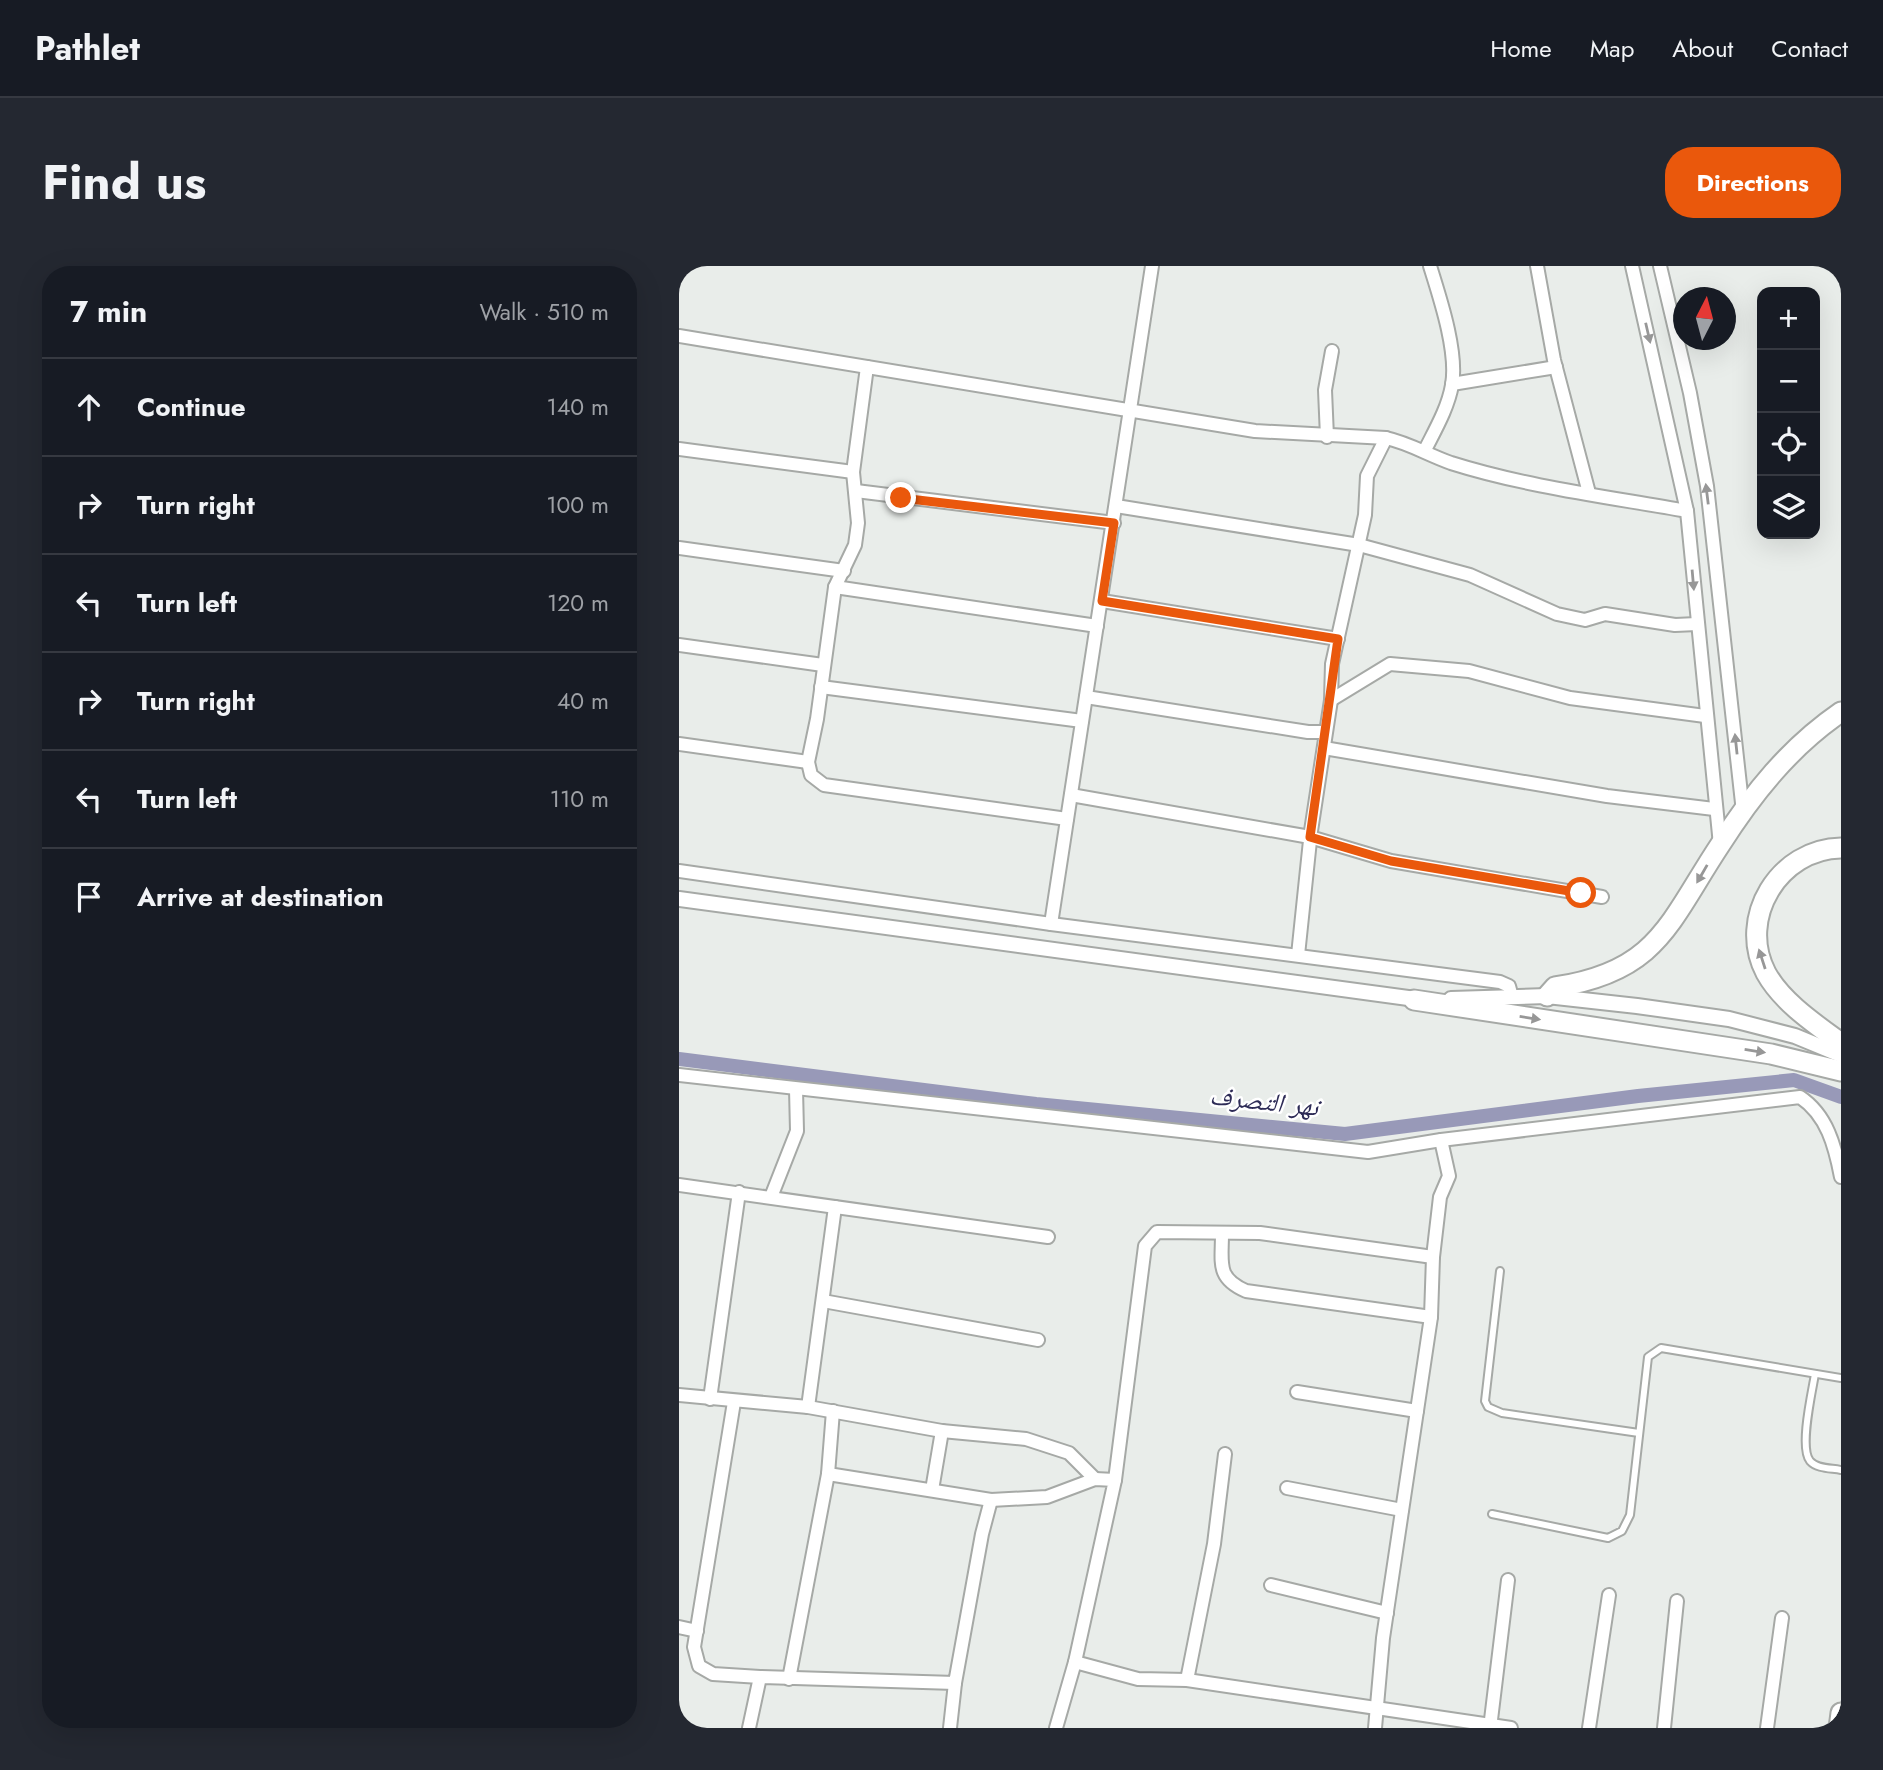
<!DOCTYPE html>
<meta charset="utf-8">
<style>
:root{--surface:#171b24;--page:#242831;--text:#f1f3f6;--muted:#9ea1a6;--line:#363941;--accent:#ea580c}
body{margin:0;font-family:Jost,"Noto Naskh Arabic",sans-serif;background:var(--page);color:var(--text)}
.controls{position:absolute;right:21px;top:21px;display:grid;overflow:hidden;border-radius:14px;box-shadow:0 7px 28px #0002}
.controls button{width:63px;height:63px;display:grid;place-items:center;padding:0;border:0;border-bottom:2px solid var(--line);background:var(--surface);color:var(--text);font:35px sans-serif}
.compass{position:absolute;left:994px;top:21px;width:63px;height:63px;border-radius:50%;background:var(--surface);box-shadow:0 7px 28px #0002;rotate:6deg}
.stop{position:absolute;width:21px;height:21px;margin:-16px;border:5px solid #ea580c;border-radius:50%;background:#fff}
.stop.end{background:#ea580c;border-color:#fff;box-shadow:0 2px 7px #0008}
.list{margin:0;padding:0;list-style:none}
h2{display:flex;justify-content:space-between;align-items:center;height:91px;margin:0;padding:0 28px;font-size:30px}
h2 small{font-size:23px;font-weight:400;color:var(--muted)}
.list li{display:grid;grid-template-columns:46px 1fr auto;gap:21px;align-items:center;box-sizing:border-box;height:98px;padding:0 28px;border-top:2px solid var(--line)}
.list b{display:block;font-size:26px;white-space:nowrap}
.list em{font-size:23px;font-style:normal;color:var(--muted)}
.icon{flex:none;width:38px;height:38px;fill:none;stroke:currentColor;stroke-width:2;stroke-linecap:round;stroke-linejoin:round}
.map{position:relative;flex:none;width:1162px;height:1462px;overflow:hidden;border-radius:28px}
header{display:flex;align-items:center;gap:42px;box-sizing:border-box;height:98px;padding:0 35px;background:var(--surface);border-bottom:2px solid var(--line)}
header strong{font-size:33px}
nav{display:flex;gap:38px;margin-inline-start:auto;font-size:24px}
.intro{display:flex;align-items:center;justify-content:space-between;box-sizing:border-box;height:168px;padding:0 42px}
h1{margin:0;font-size:49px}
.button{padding:18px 32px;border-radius:28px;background:var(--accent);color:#fff;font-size:24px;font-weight:700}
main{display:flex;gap:42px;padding:0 42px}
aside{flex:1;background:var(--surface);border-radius:28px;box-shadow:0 7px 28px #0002}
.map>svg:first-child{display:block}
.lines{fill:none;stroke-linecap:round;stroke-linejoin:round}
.canal{stroke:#9899b8;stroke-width:14}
.service-casing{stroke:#a6a9a6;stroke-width:10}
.minor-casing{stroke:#a6a9a6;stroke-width:16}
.tertiary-casing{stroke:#a6a9a6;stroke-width:18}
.trunk-casing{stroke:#a6a9a6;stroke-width:23}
.service{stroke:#fff;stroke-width:6}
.minor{stroke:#fff;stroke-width:12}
.tertiary{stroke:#fff;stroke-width:14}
.trunk{stroke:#fff;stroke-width:19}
.oneway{fill:#979797}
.route{stroke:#ea580c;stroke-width:9}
.labels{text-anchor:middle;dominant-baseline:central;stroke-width:5;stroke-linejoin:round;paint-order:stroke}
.water-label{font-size:26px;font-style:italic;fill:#2d2b56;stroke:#fff}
</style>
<header>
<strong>Pathlet</strong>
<nav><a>Home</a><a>Map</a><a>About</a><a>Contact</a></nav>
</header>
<div class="intro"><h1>Find us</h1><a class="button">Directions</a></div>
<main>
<aside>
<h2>7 min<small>Walk · 510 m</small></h2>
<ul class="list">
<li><svg class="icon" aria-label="ahead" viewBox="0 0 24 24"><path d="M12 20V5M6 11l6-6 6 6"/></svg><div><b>Continue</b></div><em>140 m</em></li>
<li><svg class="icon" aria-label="right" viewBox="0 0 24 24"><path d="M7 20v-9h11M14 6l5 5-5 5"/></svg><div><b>Turn right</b></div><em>100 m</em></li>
<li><svg class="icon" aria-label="left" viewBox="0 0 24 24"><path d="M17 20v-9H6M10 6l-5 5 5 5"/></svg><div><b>Turn left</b></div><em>120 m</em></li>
<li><svg class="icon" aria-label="right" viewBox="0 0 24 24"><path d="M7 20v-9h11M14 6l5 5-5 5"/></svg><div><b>Turn right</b></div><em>40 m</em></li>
<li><svg class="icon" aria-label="left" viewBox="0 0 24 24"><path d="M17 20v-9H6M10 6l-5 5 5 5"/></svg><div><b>Turn left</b></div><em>110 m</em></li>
<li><svg class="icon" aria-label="arrive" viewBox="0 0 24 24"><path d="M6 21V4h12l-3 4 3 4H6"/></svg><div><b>Arrive at destination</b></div></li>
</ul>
</aside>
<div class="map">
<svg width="1162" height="1462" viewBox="0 0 1162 1462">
<rect width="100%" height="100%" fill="#e9edea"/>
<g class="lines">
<polyline class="canal" points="0,793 357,838 666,868 959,830 1115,814 1162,831"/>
<g class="service-casing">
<g id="service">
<polyline points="821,1005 806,1135 809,1141 823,1147 960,1167"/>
<path d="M1136 1108C1133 1126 1120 1182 1131 1195 1138 1203 1152 1202 1162 1204"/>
<polyline points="813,1248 929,1272 943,1265 951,1249 969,1091 982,1082 1162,1112"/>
</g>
</g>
<g class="minor-casing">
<g id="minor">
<polyline points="858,0 875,94 910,227"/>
<polyline points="953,0 1008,245 1041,579"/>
<polyline points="981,0 1011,127 1028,220 1064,546"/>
<path d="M0 70 576 165 707 172C730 177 749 189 772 197 848 221 930 231 1008 245"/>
<polyline points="188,101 174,206 179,257 176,279 156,321 138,453 129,496 132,509 145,519 388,553"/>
<polyline points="773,118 877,101"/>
<polyline points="648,171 646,124 653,85"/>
<polyline points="0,183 174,206"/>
<path d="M746 184C756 164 769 142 773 119 779 86 761 32 751 0"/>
<polyline points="177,225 435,257"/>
<polyline points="437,240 680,279 791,309 878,348 906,354 926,348 996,359 1018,358"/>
<polyline points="0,282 165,305"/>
<polyline points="156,321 418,360"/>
<polyline points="423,335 659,373"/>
<polyline points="0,379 144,399"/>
<polyline points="142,421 403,455"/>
<polyline points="407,431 629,466 646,466"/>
<polyline points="652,434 711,398 790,405 891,432 1026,450"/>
<polyline points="0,478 129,496"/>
<polyline points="645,482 928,530 1035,543"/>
<polyline points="392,529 631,571 712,595 923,631"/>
<polyline points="0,605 372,658 821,716 830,720 833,731"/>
<polyline points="372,658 473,0"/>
<polyline points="619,689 632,565 652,434 653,398 686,249 688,210 707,172"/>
<polyline points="0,809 689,886 762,874"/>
<polyline points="0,919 369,971"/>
<polyline points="92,931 118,865 117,823"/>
<path d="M543 968C543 997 537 1012 567 1025L752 1051"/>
<polyline points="144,1035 359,1074"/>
<polyline points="618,1126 738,1145"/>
<polyline points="0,1129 129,1141 263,1165 347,1173 390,1187 416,1213"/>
<polyline points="31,1133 60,926"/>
<polyline points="55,1136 15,1381 20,1400 34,1408 81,1411"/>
<polyline points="129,1141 156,941"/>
<polyline points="149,1208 312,1234 368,1231 416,1213 436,1214 396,1396 377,1462"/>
<polyline points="436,1214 466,980 478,966 581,967 754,991"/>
<polyline points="608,1222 723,1244"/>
<polyline points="253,1224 263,1165"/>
<polyline points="592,1319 708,1347"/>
<polyline points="0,1361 18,1365"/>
<polyline points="396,1396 459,1413 508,1414 832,1462"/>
<polyline points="110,1413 149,1208 154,1145"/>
<polyline points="508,1414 535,1278 546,1188"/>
<polyline points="70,1462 81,1411 276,1417 303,1268 312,1234"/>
<polyline points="271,1462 276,1417"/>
<path d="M696 1462 704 1372 752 1051 754 991 761 931 770 910 762 874 1121 831C1148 849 1156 880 1162 911"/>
<polyline points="811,1462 829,1314"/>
<polyline points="910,1462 930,1329"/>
<polyline points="985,1462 998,1335"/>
<polyline points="1088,1462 1103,1352"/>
</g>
</g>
<g class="tertiary-casing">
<g id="tertiary">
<polyline points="0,633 744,734"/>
<polyline points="772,733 868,730 958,740 1050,753 1116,770 1162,789"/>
</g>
</g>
<g class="trunk-casing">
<g id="trunk">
<path d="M1162 582C1100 583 1058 652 1087 707 1103 736 1136 758 1162 777"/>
<path d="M868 730 876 721C979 706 990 656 1041 579 1074 527 1111 481 1162 446"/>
<polyline points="735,734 1092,788 1162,805"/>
<polyline points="1160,1462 1162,1447"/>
</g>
</g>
<use href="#service" class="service"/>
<use href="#minor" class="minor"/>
<use href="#tertiary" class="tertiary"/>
<use href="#trunk" class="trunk"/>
</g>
<defs><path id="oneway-solid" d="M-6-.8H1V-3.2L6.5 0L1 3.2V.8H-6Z" transform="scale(1.75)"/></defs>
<g class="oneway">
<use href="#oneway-solid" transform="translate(969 67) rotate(77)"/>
<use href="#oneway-solid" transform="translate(1028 228) rotate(-97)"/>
<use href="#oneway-solid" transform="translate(1014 314) rotate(85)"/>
<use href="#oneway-solid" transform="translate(1057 478) rotate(-96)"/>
<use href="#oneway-solid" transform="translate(1023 608) rotate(120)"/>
<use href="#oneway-solid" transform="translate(1083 693) rotate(-108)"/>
<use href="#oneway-solid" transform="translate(851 752) rotate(9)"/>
<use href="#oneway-solid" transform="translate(1076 785) rotate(9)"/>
</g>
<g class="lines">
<polyline class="route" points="222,232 435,257 423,335 659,373 631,571 712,595 902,627"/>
</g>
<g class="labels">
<g class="water-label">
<text transform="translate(585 835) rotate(6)">نهر التصرف</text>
</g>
</g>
</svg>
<div class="controls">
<button>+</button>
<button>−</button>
<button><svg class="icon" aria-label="locate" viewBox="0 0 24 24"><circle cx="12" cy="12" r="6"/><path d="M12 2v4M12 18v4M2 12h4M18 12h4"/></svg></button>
<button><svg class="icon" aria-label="layers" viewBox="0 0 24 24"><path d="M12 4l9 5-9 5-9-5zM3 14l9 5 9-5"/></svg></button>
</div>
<svg class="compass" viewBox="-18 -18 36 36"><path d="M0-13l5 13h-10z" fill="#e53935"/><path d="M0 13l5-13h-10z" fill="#9ea1a6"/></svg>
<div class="stop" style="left:902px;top:627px"></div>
<div class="stop end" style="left:222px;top:232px"></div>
</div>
</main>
